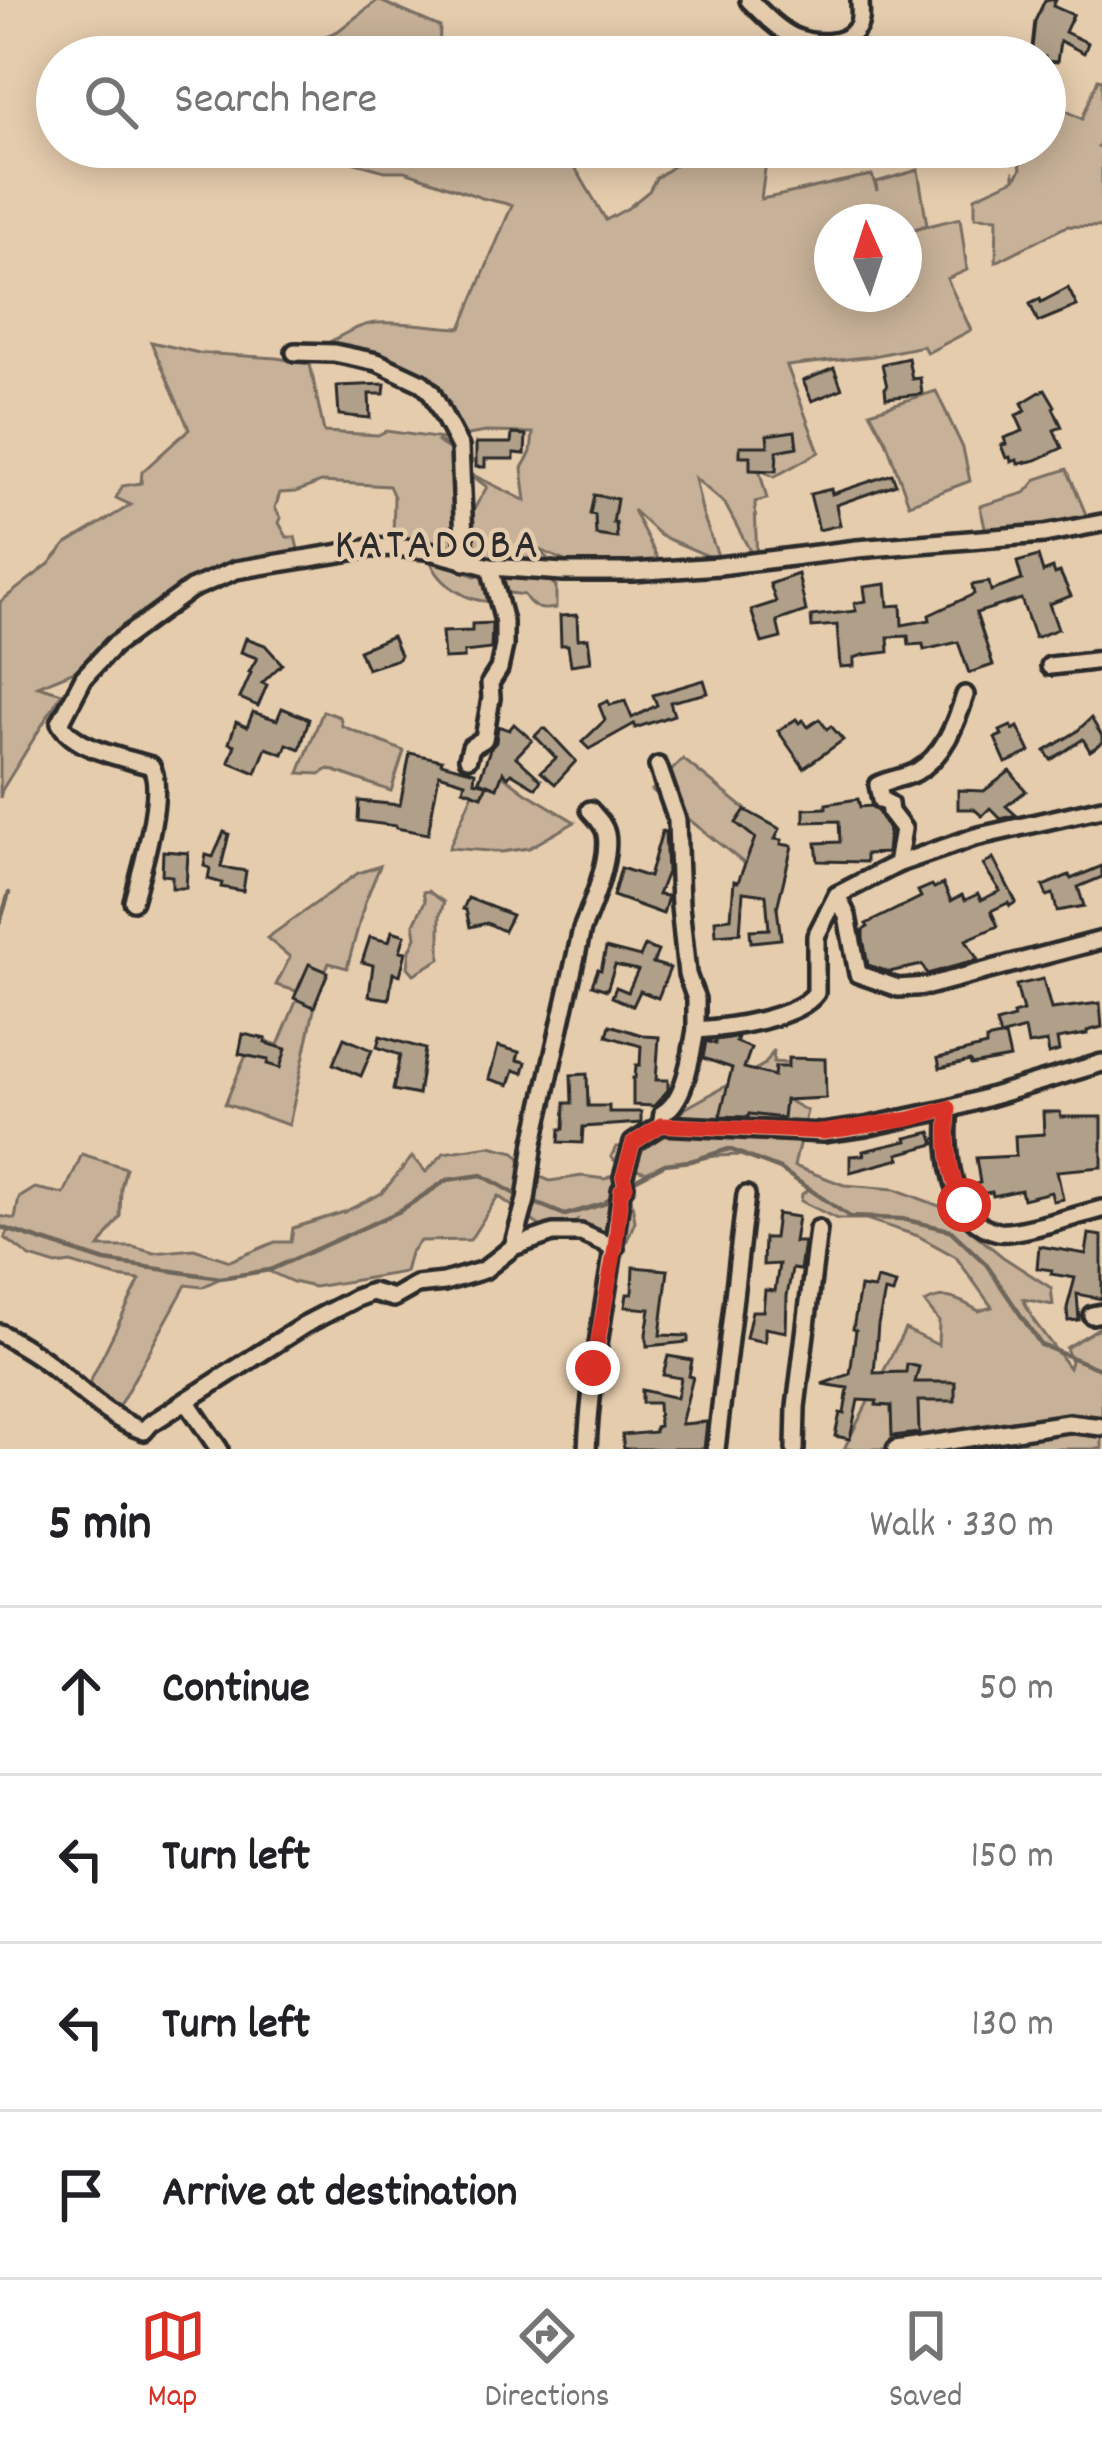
<!DOCTYPE html>
<meta charset="utf-8">
<style>
:root{--surface:#fff;--page:#f6f6f6;--text:#202124;--muted:#757577;--line:#e0e0e0;--accent:#d93025}
body{margin:0;font-family:Dekko,sans-serif;background:var(--page);color:var(--text)}
.compass{position:absolute;left:814px;top:204px;width:108px;height:108px;border-radius:50%;background:var(--surface);box-shadow:0 6px 30px #0003;rotate:357deg}
.stop{position:absolute;width:36px;height:36px;margin:-27px;border:9px solid #d93025;border-radius:50%;background:#fff}
.stop.end{background:#d93025;border-color:#fff;box-shadow:0 3px 12px #0008}
.list{margin:0;padding:0;list-style:none}
h2{display:flex;justify-content:space-between;align-items:center;height:156px;margin:0;padding:0 48px;font-size:51px}
h2 small{font-size:39px;font-weight:400;color:var(--muted)}
.list li{display:grid;grid-template-columns:78px 1fr auto;gap:36px;align-items:center;box-sizing:border-box;height:168px;padding:0 48px;border-top:3px solid var(--line)}
.list b{display:block;font-size:45px;white-space:nowrap}
.list em{font-size:39px;font-style:normal;color:var(--muted)}
.icon{flex:none;width:66px;height:66px;fill:none;stroke:currentColor;stroke-width:2;stroke-linecap:round;stroke-linejoin:round}
.map{position:relative;flex:none;width:1102px;height:1449px;overflow:hidden}
.search{position:absolute;background:var(--surface);box-shadow:0 6px 30px #0003;left:36px;right:36px;top:36px;height:132px;display:flex;align-items:center;gap:30px;box-sizing:border-box;padding:0 42px;border-radius:66px;color:var(--muted);font-size:45px}
.sheet{height:828px;background:var(--surface)}
nav{display:flex;justify-content:space-around;align-items:center;box-sizing:border-box;height:168px;border-top:3px solid var(--line);background:var(--surface);font-size:33px;color:var(--muted)}
nav a{display:grid;justify-items:center;gap:6px}
nav .on{color:var(--accent)}
.map>svg:first-child{display:block}
.green{fill:#c7b198;stroke:#796e62;stroke-width:3;fill-rule:evenodd}
.lines{fill:none;stroke-linecap:round;stroke-linejoin:round}
.stream{stroke:#6e665a;stroke-width:4.5}
.building{fill:#b1a089;stroke:#2b2b2b;stroke-width:3}
.street-casing{stroke:#2b2b2b;stroke-width:24}
.street{stroke:#e5ccad;stroke-width:15}
.route{stroke:#d93025;stroke-width:15}
.labels{text-anchor:middle;dominant-baseline:central;stroke-width:9;stroke-linejoin:round;paint-order:stroke}
.quarter-label{font-size:45px;letter-spacing:3px;fill:#2b2b2b;stroke:#e5ccad}
</style>
<div class="map">
<svg width="1102" height="1449" viewBox="0 0 1102 1449">
<rect width="100%" height="100%" fill="#e5ccad"/>
<filter id="ink" filterUnits="userSpaceOnUse"><feTurbulence type="fractalNoise" baseFrequency=".00833" numOctaves="2"/><feDisplacementMap in="SourceGraphic" scale="24" xChannelSelector="R" yChannelSelector="G"/><feConvolveMatrix kernelMatrix="1 2 1 2 8 2 1 2 1" color-interpolation-filters="sRGB"/></filter>
<g filter="url(#ink)">
<g class="green">
<polygon points="378,0 440,27 439,57 307,57 314,41 338,31"/>
<polygon points="1098,79 1102,80 1102,141 1098,147 1102,149 1102,227 1067,226 996,262 997,218 975,217 975,197 1014,179 1014,174 1016,177 1021,169 1017,149 972,147 1045,147 1045,115 1052,118 1059,107 1082,119"/>
<path d="M297 147H563L606 220 628 208 649 191 656 178 701 147 709 150 716 147H768L761 199C799 192 834 182 872 175L877 191 876 182 918 170 927 225 911 230 960 218 967 270 947 279 971 330 927 353 923 346 873 356 787 366 819 452 774 477 759 469 767 499 755 502 757 564 725 504 695 478 703 515 720 561 661 536 633 510 658 559 724 566 594 574 538 549 563 574 413 547 393 538 394 497 389 486 321 482 296 492 280 493 275 508 281 518 279 523 287 537H295L298 549 288 557V570L234 565 82 668 38 686 62 693 2 790 0 798V602L49 564 66 544 131 505 116 498 122 486 141 483 142 472 189 429 151 342 199 353 277 358 310 364 324 432 378 435 386 431 457 441 458 447 436 441 458 455 465 480 453 490 461 541 467 521 487 487 467 472 526 501 522 468 531 452 533 433 486 432 456 437 450 403 369 366 298 356C325 349 348 326 376 323 405 321 433 327 461 328L512 205 482 198 405 171H385ZM832 222H904V294H832Z"/>
<polygon points="936,391 963,448 970,481 909,504 886,441 870,412"/>
<polygon points="1067,469 1087,517 1054,532 987,535 980,506 1025,493 1037,479"/>
<path d="M430 559 475 576 548 579 556 586V608C540 611 533 609 524 595L501 592 497 601C470 605 438 584 430 559Z"/>
<polygon points="323,711 340,717 342,726 404,751 391,791 329,769 320,774 299,773"/>
<polygon points="683,759 775,833 755,872 652,790"/>
<polygon points="486,763 525,792 575,822 529,848 502,852 449,848"/>
<polygon points="380,866 365,902 347,968 329,963 320,982 289,1125 225,1104 254,1037 278,1045 300,992 276,985 290,957 267,938 358,873"/>
<polygon points="428,891 444,902 440,915 440,959 414,974 408,967 410,950 416,937 414,924 425,901 423,892"/>
<path d="M774 1050 773 1062 788 1063 794 1067 770 1090 807 1111 794 1166 844 1185 895 1189 942 1207 1003 1257 1051 1288 1053 1305 1023 1299 1034 1321 1069 1368 1071 1361 1066 1348 1102 1326V1449H844L905 1329 938 1345 939 1321 925 1303C946 1291 960 1300 979 1311L992 1307 956 1257 918 1236 866 1219H837L801 1201 802 1194 810 1188 780 1169 740 1155 716 1156 665 1164 646 1172 618 1164 611 1157 616 1147 637 1146 660 1132 686 1108 765 1064Z"/>
<polygon points="490,1146 515,1152 529,1172 550,1181 582,1176 605,1179 615,1174 627,1174 635,1221 618,1262 574,1238 577,1221 558,1239 498,1196 470,1240 420,1241 410,1253 405,1272 314,1287 293,1282 266,1270 221,1278 202,1287 186,1285 110,1422 80,1402 140,1280 117,1277 71,1263 56,1265 30,1257 5,1238 9,1229 0,1227 0,1216 15,1219 19,1198 35,1188 64,1194 82,1154 126,1168 121,1188 120,1217 99,1247 133,1247 154,1253 194,1249 230,1261 275,1242 291,1242 293,1228 344,1212 382,1193 412,1157 426,1172 444,1153"/>
</g>
<g class="lines">
<g class="stream">
<polyline points="0,922 9,893"/>
<polyline points="629,1183 665,1164 691,1161 729,1149 780,1169 850,1217 902,1219 950,1230 986,1264 1041,1345 1102,1370"/>
<polyline points="533,1202 565,1215 603,1204 616,1194"/>
<polyline points="0,1227 105,1261 220,1278 270,1270 398,1212 447,1180 482,1175 522,1198"/>
</g>
</g>
<g class="building">
<polygon points="1045,0 1056,0 1053,6 1073,15 1065,32 1088,43 1084,53 1060,41 1057,62 1045,61 1045,57 1031,57 1035,21"/>
<polygon points="1068,288 1077,306 1038,322 1030,304 1040,299 1041,302"/>
<polygon points="908,358 912,379 920,378 922,394 886,398 885,388 887,387 882,364"/>
<polygon points="834,368 842,389 812,401 803,381"/>
<polygon points="385,384 384,394 369,394 370,418 339,415 337,386"/>
<polygon points="1045,389 1055,406 1053,408 1062,427 1054,430 1062,448 1036,460 1018,464 1017,460 1011,462 1010,457 1006,458 1001,445 1006,444 1004,438 1023,431 1016,415 1026,411 1022,403"/>
<polygon points="795,431 797,447 777,451 776,471 750,470 750,456 740,456 740,446 768,446 767,435"/>
<polygon points="512,434 526,435 525,454 514,453 514,459 485,459 485,467 476,467 476,443 511,443"/>
<polygon points="892,474 896,484 836,505 840,525 819,530 810,494 831,489 832,494"/>
<polygon points="594,495 617,499 613,523 616,523 617,538 596,535 595,515 590,514"/>
<polygon points="1038,556 1043,572 1053,568 1055,574 1060,572 1071,596 1049,604 1058,629 1035,638 1021,599 976,613 993,665 969,673 958,642 924,650 923,644 909,645 908,636 888,637 889,652 863,655 854,658 854,666 840,667 837,625 812,627 811,616 856,611 854,603 866,601 864,587 886,584 888,606 901,605 902,625 930,620 929,615 974,594 972,585 989,582 991,591 1022,580 1017,562"/>
<polygon points="798,574 806,611 777,621 781,638 762,643 751,610 776,602 770,584"/>
<polygon points="577,615 578,639 588,638 591,662 571,665 568,645 561,645 560,616"/>
<polygon points="492,623 491,649 464,652 464,658 444,659 442,632 472,631 472,624"/>
<polygon points="392,636 400,655 398,659 367,669 359,650"/>
<polygon points="246,638 265,645 282,664 262,683 267,685 258,706 240,698 251,673 249,672 257,658 241,652"/>
<polygon points="704,680 708,693 670,702 674,715 635,728 634,724 589,749 582,742 605,720 599,705 608,701 610,705 625,701 632,718 657,705 653,695"/>
<polygon points="282,708 309,719 300,749 287,744 283,754 266,748 256,773 229,762 235,745 229,743 236,722 247,727 253,712 277,720"/>
<polygon points="1091,718 1102,736 1102,743 1090,751 1083,739 1051,760 1045,751 1076,732"/>
<polygon points="796,719 799,723 803,720 808,727 819,719 827,729 831,726 843,740 804,768 778,731"/>
<polygon points="514,724 532,740 516,757 541,780 536,788 511,773 508,777 503,772 497,788 487,784 482,796 463,789 465,782 439,774 428,834 396,828 396,826 358,821 359,801 400,805 410,753 442,760 441,763 475,772 474,781 486,784 479,781 490,749 496,742 498,726 509,730"/>
<polygon points="1011,726 1013,730 1018,727 1030,752 1006,763 995,738 1002,735 1000,731"/>
<polygon points="542,729 546,729 576,761 555,784 541,772 556,758 535,736"/>
<polygon points="1010,771 1026,791 1006,806 1016,815 1001,819 990,808 982,816 974,809 958,809 958,790 984,791"/>
<polygon points="858,799 860,807 871,806 878,812 889,830 887,853 866,854 866,862 818,861 816,843 840,842 839,821 804,822 804,809 826,808 826,804"/>
<polygon points="745,810 780,829 775,839 782,840 781,844 792,846 777,908 781,939 751,942 750,930 769,929 766,895 743,892 740,933 716,935 715,920 731,918 734,881 738,882 755,838 736,823"/>
<polygon points="662,831 665,832 667,872 658,895 668,896 663,914 613,896 621,868 649,877"/>
<polygon points="224,832 229,834 221,867 246,871 243,891 221,887 222,883 208,879 210,868 204,866 206,855 213,857"/>
<polygon points="163,851 188,853 186,888 172,888 172,876 162,875"/>
<polygon points="993,858 1016,902 1010,906 1008,903 991,911 998,926 966,940 978,960 927,974 922,965 889,972 868,965 863,938 863,930 868,927 866,924 921,897 918,891 932,885 934,888 943,884 951,901 962,895 965,900 978,894 981,900 1000,891 983,865"/>
<polygon points="1102,866 1102,877 1078,887 1084,906 1057,911 1053,894 1047,896 1043,886 1069,875 1071,879"/>
<polygon points="468,898 512,915 504,931 487,923 470,927 466,910 463,909"/>
<polygon points="392,931 405,935 400,951 406,952 400,975 393,973 389,999 369,996 373,965 362,962 370,937 389,942"/>
<polygon points="645,946 658,951 653,963 670,968 658,998 640,991 633,1006 612,997 616,987 628,992 638,970 615,965 607,990 592,985 598,969 601,970 606,948 640,957"/>
<polygon points="309,964 328,972 314,1007 294,998"/>
<polygon points="1043,979 1051,1009 1100,1003 1102,1027 1087,1031 1087,1034 1057,1039 1059,1051 1049,1054 1047,1042 1028,1045 1025,1029 1000,1036 996,1023 1014,1018 1013,1014 1023,1011 1016,985"/>
<polygon points="610,1025 645,1036 659,1037 656,1080 668,1080 668,1090 654,1106 633,1105 633,1078 635,1078 636,1065 640,1065 641,1046 607,1036"/>
<polygon points="243,1034 266,1039 265,1043 286,1049 280,1068 267,1064 268,1060 239,1054"/>
<polygon points="380,1036 425,1049 418,1095 393,1090 400,1055 377,1047"/>
<polygon points="1005,1036 1010,1058 971,1065 970,1061 940,1068 938,1058 986,1046 986,1040"/>
<polygon points="738,1037 736,1042 751,1048 744,1068 774,1076 775,1067 788,1067 788,1058 825,1059 826,1098 785,1100 783,1118 749,1114 748,1117 720,1116 732,1068 703,1058 706,1041 715,1044 715,1040"/>
<polygon points="344,1038 372,1050 361,1076 333,1064"/>
<polygon points="498,1046 519,1052 517,1060 526,1062 523,1073 514,1070 509,1085 489,1079"/>
<polygon points="587,1074 588,1106 609,1106 609,1112 641,1112 641,1123 583,1127 582,1143 559,1142 560,1129 564,1129 565,1103 572,1103 571,1075"/>
<polygon points="1043,1112 1060,1112 1061,1117 1102,1117 1102,1167 1057,1171 1063,1199 1053,1201 1051,1192 1023,1199 1021,1190 993,1196 992,1192 973,1195 972,1185 980,1183 976,1158 1016,1156 1015,1136 1044,1134"/>
<polygon points="931,1132 935,1144 898,1154 900,1159 850,1172 850,1156 864,1155 863,1151 907,1141 906,1138"/>
<polygon points="777,1214 798,1217 794,1242 804,1242 800,1270 792,1269 787,1296 786,1332 765,1328 765,1342 746,1338 752,1311 763,1311 765,1290 775,1291 779,1264 763,1265 764,1238 774,1238"/>
<polygon points="1089,1234 1102,1236 1102,1299 1077,1294 1079,1320 1068,1321 1067,1308 1075,1278 1051,1274 1052,1270 1037,1268 1039,1246 1086,1254"/>
<polygon points="633,1267 668,1270 660,1335 688,1336 688,1342 647,1346 646,1334 650,1309 625,1307 627,1294 632,1294"/>
<polygon points="877,1279 896,1284 893,1294 885,1292 878,1325 874,1373 906,1372 907,1364 919,1367 915,1382 955,1382 955,1401 918,1401 919,1433 892,1436 891,1406 876,1405 877,1401 858,1400 850,1439 835,1436 840,1413 844,1414 848,1388 822,1384 850,1374 856,1330 853,1329 860,1287 874,1289"/>
<polygon points="668,1356 692,1360 689,1376 693,1377 681,1424 707,1422 704,1449 624,1449 622,1435 655,1432 655,1427 659,1426 658,1403 642,1403 642,1390 677,1398 681,1378 663,1375"/>
</g>
<g class="lines">
<g class="street-casing">
<g id="street">
<path d="M749 0C762 13 777 29 794 37 813 45 844 47 857 28 862 20 860 9 860 0"/>
<polyline points="295,352 334,353 377,362 422,383 431,392 460,447 465,562"/>
<polyline points="1050,666 1102,660"/>
<polyline points="468,758 471,747 484,739 491,698 490,683 499,669 504,646 504,622 490,567"/>
<polyline points="658,766 677,820 680,906 687,974 696,999 696,1030"/>
<polyline points="897,864 975,837 1102,808"/>
<polyline points="837,895 847,916 858,974 898,988 928,986 1102,940"/>
<path d="M133 901C141 873 166 789 151 766 123 757 75 750 60 723L84 677 113 646 191 589 236 570 371 548 393 547 426 550 490 567 563 572H632L719 566 857 549 1044 534 1102 523"/>
<path d="M949 1109C945 1147 949 1223 999 1232 1016 1235 1082 1214 1102 1209"/>
<polyline points="661,1125 823,1133 865,1127 949,1109 1102,1063"/>
<path d="M513 1247 526 1200 534 1142 582 929C592 905 611 859 606 834 604 824 596 817 590 810"/>
<polyline points="1092,1315 1102,1313"/>
<path d="M0 1333C17 1343 34 1352 49 1364 80 1388 106 1418 144 1431L150 1424 306 1324 356 1298 372 1292 393 1298 416 1285 444 1282 484 1270 513 1247 553 1233H581L615 1248"/>
<polyline points="187,1402 219,1449"/>
<path d="M587 1449C591 1362 611 1278 621 1191L625 1186 623 1177 633 1143 661 1125 663 1113C686 1100 691 1054 696 1030 727 1028 797 1019 816 993V936L837 895 897 864 903 829 890 812 889 804 881 800 878 785C890 779 904 778 916 772 944 756 956 723 965 695"/>
<polyline points="716,1449 746,1195"/>
<polyline points="795,1449 796,1407 818,1229"/>
<polyline points="896,1449 1068,1423 1102,1427"/>
</g>
</g>
<use href="#street" class="street"/>
</g>
</g>
<g class="lines" filter="url(#ink)">
<path class="route" d="M593 1368 615 1248 621 1191 626 1186 623 1177 633 1143 661 1125 824 1132 910 1119 949 1108C946 1143 948 1174 964 1205"/>
</g>
<g class="labels">
<g class="quarter-label">
<text x="438" y="548">KATADOBA</text>
</g>
</g>
</svg>
<svg class="compass" viewBox="-18 -18 36 36"><path d="M0-13l5 13h-10z" fill="#e53935"/><path d="M0 13l5-13h-10z" fill="#757577"/></svg>
<div class="stop" style="left:964px;top:1205px"></div>
<div class="stop end" style="left:593px;top:1368px"></div>
<div class="search"><svg class="icon" aria-label="search" viewBox="0 0 24 24"><circle cx="10" cy="10" r="6"/><path d="M15 15l6 6"/></svg>Search here</div>
</div>
<section class="sheet">
<h2>5 min<small>Walk · 330 m</small></h2>
<ul class="list">
<li><svg class="icon" aria-label="ahead" viewBox="0 0 24 24"><path d="M12 20V5M6 11l6-6 6 6"/></svg><div><b>Continue</b></div><em>50 m</em></li>
<li><svg class="icon" aria-label="left" viewBox="0 0 24 24"><path d="M17 20v-9H6M10 6l-5 5 5 5"/></svg><div><b>Turn left</b></div><em>150 m</em></li>
<li><svg class="icon" aria-label="left" viewBox="0 0 24 24"><path d="M17 20v-9H6M10 6l-5 5 5 5"/></svg><div><b>Turn left</b></div><em>130 m</em></li>
<li><svg class="icon" aria-label="arrive" viewBox="0 0 24 24"><path d="M6 21V4h12l-3 4 3 4H6"/></svg><div><b>Arrive at destination</b></div></li>
</ul>
</section>
<nav>
<a class="on"><svg class="icon" aria-label="map" viewBox="0 0 24 24"><path d="M3 6l6-2 6 2 6-2v14l-6 2-6-2-6 2zM9 4v14M15 6v14"/></svg>Map</a>
<a><svg class="icon" aria-label="directions" viewBox="0 0 24 24"><path d="M12 3l9 9-9 9-9-9zM9 14v-3h6M13 9l2 2-2 2"/></svg>Directions</a>
<a><svg class="icon" aria-label="saved" viewBox="0 0 24 24"><path d="M7 4h10v16l-5-4-5 4z"/></svg>Saved</a>
</nav>
